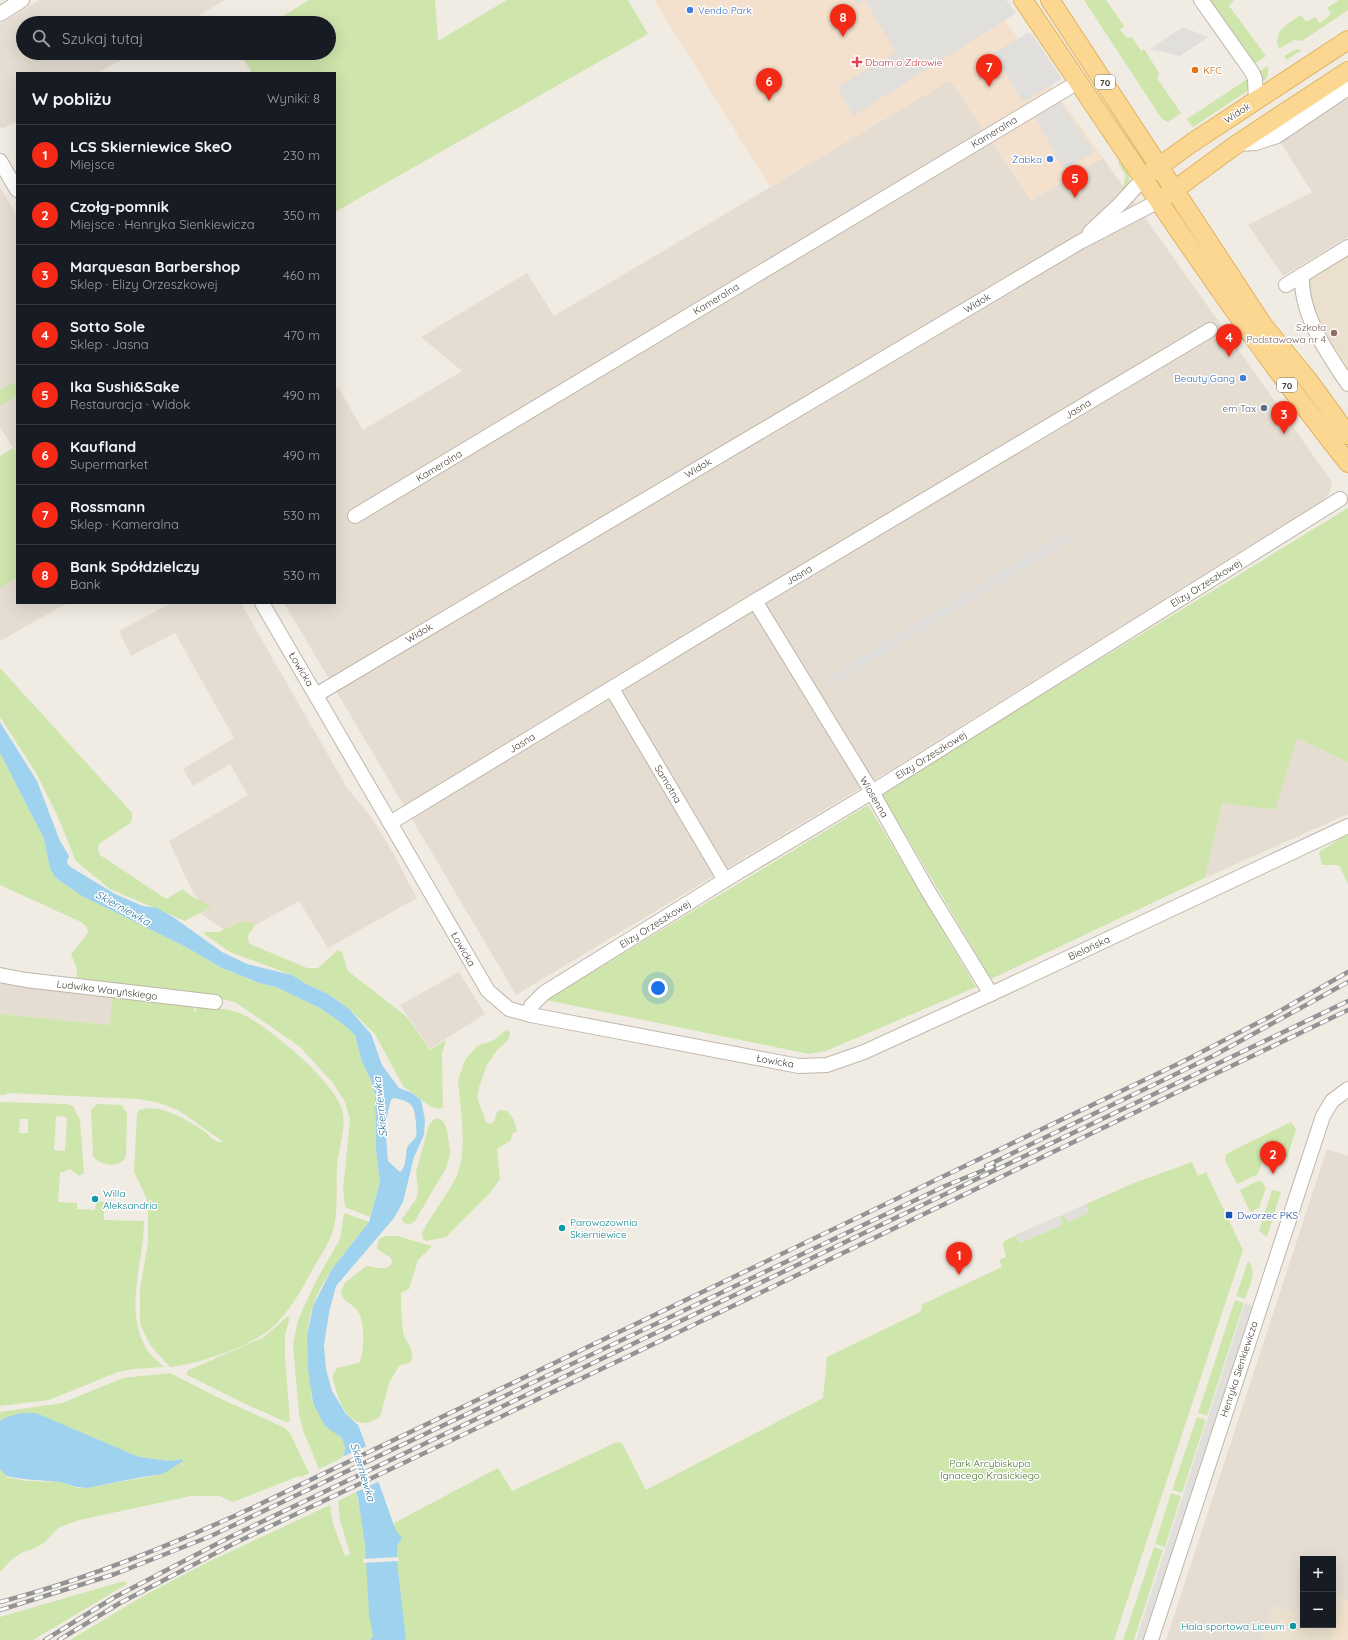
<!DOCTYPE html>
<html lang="pl">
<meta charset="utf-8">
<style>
:root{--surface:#171b24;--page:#20242c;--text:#f1f3f6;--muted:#9ea1a6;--line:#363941;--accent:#f52a16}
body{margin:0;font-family:Quicksand,sans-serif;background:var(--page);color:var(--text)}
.controls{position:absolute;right:12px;bottom:12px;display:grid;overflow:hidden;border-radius:0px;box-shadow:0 4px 16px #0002}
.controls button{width:36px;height:36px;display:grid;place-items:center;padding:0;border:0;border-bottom:1px solid var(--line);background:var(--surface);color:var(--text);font:20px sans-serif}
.you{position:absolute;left:658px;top:988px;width:14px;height:14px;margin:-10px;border:3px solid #fff;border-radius:50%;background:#1a73e8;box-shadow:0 0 0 6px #1a73e833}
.badge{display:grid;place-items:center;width:26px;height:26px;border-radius:50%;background:var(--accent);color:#fff;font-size:13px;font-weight:700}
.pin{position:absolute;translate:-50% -33px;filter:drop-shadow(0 1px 2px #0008)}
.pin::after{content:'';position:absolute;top:21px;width:14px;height:12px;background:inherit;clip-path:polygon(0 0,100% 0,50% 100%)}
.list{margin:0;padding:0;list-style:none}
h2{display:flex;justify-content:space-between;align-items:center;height:52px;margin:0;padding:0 16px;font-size:17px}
h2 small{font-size:13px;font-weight:400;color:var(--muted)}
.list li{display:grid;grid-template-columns:26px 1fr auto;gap:12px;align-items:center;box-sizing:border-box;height:60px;padding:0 16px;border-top:1px solid var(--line)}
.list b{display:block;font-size:15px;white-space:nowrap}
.list p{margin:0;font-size:13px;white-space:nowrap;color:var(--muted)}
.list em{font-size:13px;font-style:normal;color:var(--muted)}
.icon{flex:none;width:22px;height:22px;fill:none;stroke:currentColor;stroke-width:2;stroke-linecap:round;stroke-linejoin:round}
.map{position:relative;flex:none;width:1348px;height:1640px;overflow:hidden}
.search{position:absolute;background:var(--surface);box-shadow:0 4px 16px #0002;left:16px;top:16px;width:320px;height:44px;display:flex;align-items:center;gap:10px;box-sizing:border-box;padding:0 14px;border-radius:22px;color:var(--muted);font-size:15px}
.panel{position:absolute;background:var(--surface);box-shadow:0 4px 16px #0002;left:16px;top:72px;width:320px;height:532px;border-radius:0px}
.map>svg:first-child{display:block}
.residential{fill:#e5ddd1}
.commercial{fill:#f3e1cd}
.education{fill:#eae0cd}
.green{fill:#cee5ac;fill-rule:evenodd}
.parking{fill:#e1dfdb}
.water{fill:#9fd2ee;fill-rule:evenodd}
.pier{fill:#f1ece3}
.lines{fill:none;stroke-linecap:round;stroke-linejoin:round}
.minor-casing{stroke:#bfb6a9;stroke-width:16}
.major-casing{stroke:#e0b362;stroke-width:20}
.minor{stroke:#fff;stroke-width:14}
.major{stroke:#fcd791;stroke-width:18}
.rail-casing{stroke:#939393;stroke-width:4.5}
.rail{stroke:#fff;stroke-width:3;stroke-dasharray:9;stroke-linecap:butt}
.shop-dot{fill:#3f7fe0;stroke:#fff;stroke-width:1.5}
.health-dot{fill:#e0444e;stroke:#fff;stroke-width:1.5}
.food-dot{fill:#e8710a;stroke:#fff;stroke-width:1.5}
.education-dot{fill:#8d6e63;stroke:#fff;stroke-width:1.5}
.service-dot{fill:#5c6f8a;stroke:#fff;stroke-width:1.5}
.culture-dot{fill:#0f9aa8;stroke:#fff;stroke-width:1.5}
.transit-dot{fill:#1a4fb4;stroke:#fff;stroke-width:1.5}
.labels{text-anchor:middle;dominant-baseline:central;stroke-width:3;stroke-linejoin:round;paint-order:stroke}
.shield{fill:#fff;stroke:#7b7670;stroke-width:1}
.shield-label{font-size:9px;font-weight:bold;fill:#423c33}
.shop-label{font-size:10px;fill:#366cbe;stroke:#fff;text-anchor:end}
.health-label{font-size:10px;fill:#be3a42;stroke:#fff;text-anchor:start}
.food-label{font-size:10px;fill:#c56008;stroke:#fff;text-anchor:start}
.street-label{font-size:10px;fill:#423c33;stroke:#fff}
.education-label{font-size:10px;fill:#785e54;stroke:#fff;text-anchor:end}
.service-label{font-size:10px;fill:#4e5e75;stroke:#fff;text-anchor:end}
.culture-label{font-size:10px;fill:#0d838f;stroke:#fff;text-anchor:start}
.transit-label{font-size:10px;fill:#164399;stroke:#fff;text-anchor:start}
.park-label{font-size:10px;fill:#497229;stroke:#fff}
.water-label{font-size:11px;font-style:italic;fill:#2e79a2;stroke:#fff}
</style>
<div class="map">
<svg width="1348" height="1640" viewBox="0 0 1348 1640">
<rect width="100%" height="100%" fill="#f1ece3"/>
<g class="residential">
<polygon points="39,0 225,0 186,23 23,23 23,53 133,53 98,73 17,73 17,121 2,129 0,126 0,24"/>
<polygon points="950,80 1031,201 1103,158 1332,482 1329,494 1322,502 889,771 516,995 284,603 335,603 335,389 338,387 363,430 462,371 421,337 527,273 554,316"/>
<polygon points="1348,98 1348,237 1283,276 1248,225 1312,192 1281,143"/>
<polygon points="0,187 17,216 17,381 0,390"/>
<polygon points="17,396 17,454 0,427 0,406"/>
<polygon points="17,578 17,603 67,603 0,641 0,588"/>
<polygon points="171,603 241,603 347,788 369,814 392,851 417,898 328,948 299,901 234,937 196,910 201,906 186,878 169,841 248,795 230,764 193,786 183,769 234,738 175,633 131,656 119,631"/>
<polygon points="1297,738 1348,762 1348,814 1205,878 1222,802 1274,810"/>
<polygon points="459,972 485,1014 430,1049 400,1005"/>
<polygon points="0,978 112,995 110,1025 0,1014"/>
<polygon points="1327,1149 1348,1156 1348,1601 1333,1596 1333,1559 1303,1559 1303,1603 1299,1614 1273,1606 1262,1640 1166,1640"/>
</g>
<g class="commercial">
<polygon points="654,0 1006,0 1016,13 1005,20 1103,158 1031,201 950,80 770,187"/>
<polygon points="1345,1600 1348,1601 1348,1640 1331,1640"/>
</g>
<g class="education">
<polygon points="1348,255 1348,376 1292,289"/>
<polygon points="1333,1596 1345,1600 1331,1640 1262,1640 1273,1606 1299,1614 1303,1603 1303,1625 1333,1625"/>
</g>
<g class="green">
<polygon points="309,0 435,0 438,41 507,0 628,0 648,34 335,212 335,73 252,73 240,53 329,53 329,23 272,23"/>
<polygon points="1084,0 1106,0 1124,26 1120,30 1127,38 1132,37 1141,51 1144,49 1159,73 1157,78 1181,113 1168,122 1162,119"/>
<polygon points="1208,0 1234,0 1229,6 1266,56 1252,65"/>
<path d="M1339 0H1348V10L1302 41 1294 40 1279 49C1271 32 1289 23 1301 15L1306 22 1315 17 1320 23 1331 14 1327 8Z"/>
<polygon points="1296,49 1302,50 1286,60 1284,56"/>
<polygon points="1268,66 1268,76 1264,81 1257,73"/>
<polygon points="1249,78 1250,88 1246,92 1193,127 1187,119"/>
<path d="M1120 159C1131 176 1133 179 1121 195L1126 176 1118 163Z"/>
<polygon points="17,381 17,396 0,406 0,390"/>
<polygon points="13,448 17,454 17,578 0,588 0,456"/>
<polygon points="1348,508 1348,762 1297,738 1275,810 1222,803 1205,878 991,979 881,793"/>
<path d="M0 668 132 813V819L130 823 99 844 98 850 100 855 166 899 183 889C191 899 202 899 211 907L185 921 110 889 76 861 57 815 35 771 0 717Z"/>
<polygon points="0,753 44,839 50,869 56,878 82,896 184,946 220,967 258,983 276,987 320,1008 343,1024 355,1035 361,1059 372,1083 375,1095 376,1150 380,1182 370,1217 345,1207 343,1189 350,1119 345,1102 333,1083 299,1046 235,1002 214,997 76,981 77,969 71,954 88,933 87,927 81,922 0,885"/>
<polygon points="868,805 976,987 826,1051 809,1054 546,1000"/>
<polygon points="1348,834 1348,884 1339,865 1322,865 1319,852"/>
<path d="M243 921 255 924C253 932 244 934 250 944L307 968H318L338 950 342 952 348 971 407 1017 430 1050 446 1040 442 1054 443 1107 439 1109 431 1107 403 1086 375 1034 349 1009 328 994 306 984 292 975 230 952 204 934V932H218Z"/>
<path d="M112 995 194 1006V1012H196V1006C213 1008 231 1008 246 1016 272 1030 338 1084 343 1113 346 1128 338 1151 337 1167 336 1187 338 1208 334 1227 331 1241 321 1255 314 1267 303 1287 293 1306 277 1323 257 1345 199 1364 170 1367L150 1345 140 1324V1289L148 1243V1208L147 1199 134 1172 137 1114 139 1110C160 1103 187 1120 204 1131 209 1135 215 1143 222 1142V1141L178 1110 160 1103 138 1099 8 1093 6 1095H0V1014L110 1025Z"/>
<path d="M506 1030 509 1031 510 1035 508 1040 497 1050 487 1065 479 1087 477 1097 486 1122 490 1124 494 1122 497 1112 501 1110 507 1111 513 1118 517 1131 512 1134 511 1140 497 1149 500 1179 489 1194 446 1237 426 1241 423 1239 422 1233C432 1213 448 1195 457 1175 468 1150 460 1107 458 1080L465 1060 477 1046 494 1040Z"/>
<path d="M0 1102 66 1104 73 1106 80 1120 84 1173 79 1176 70 1169 60 1173 58 1202 77 1203V1209L95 1210 96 1201 104 1202V1220L144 1221C144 1262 124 1307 145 1346 149 1354 157 1360 164 1367L133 1369 118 1372 49 1400 0 1406ZM56 1116 67 1117 65 1151 54 1150ZM20 1119H28V1133H19Z"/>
<path d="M97 1104 122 1105 127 1114 126 1156C121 1169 99 1166 93 1156L91 1110Z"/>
<polygon points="438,1118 443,1121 447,1129 450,1152 449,1159 446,1168 415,1221 410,1224 404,1223 402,1219 416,1199 418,1190 416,1172 429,1125 433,1120"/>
<polygon points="1291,1122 1296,1129 1287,1158 1266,1152 1258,1174 1237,1184 1225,1160 1226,1154"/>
<polygon points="1192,1162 1198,1176 1206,1172 1243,1250 1114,1640 70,1640 145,1595 208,1562 330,1505 333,1524 345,1556 350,1554 340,1520 338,1501 356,1492 363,1523 366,1551 396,1522 498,1468 512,1491 617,1442 622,1443 646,1490 823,1398 827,1357 920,1312 922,1308 921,1305 1002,1267 999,1260 1006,1257 1003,1245 1004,1241 1015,1236 1020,1243 1062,1225 1060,1216 1063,1215 1068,1222 1089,1213 1086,1204 1134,1183"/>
<polygon points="1257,1181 1262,1182 1266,1188 1259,1208 1250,1212 1240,1190"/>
<polygon points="1272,1190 1281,1192 1267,1237 1259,1231"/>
<path d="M344 1213 369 1222C349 1248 324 1274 313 1306 304 1332 307 1361 311 1388 311 1393 311 1399 313 1403 318 1413 333 1433 342 1438L345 1447 344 1457 319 1469 303 1430 299 1414 293 1345 298 1320 316 1281 340 1239Z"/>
<path d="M386 1236H397L432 1246 418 1260 409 1289 401 1293C401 1305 401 1319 403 1332 405 1342 416 1350 411 1362L399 1366 389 1383 380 1417C376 1419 370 1422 366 1423 344 1424 337 1394 333 1379V1374L337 1368 359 1363C365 1352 365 1320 357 1310 351 1302 342 1302 341 1291L345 1283 366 1266C375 1267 387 1272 392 1263L391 1258 377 1249 379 1239Z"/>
<path d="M1248 1261C1258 1272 1249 1287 1245 1299L1236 1296Z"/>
<polygon points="1235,1300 1244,1303 1207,1416 1198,1413"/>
<polygon points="287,1317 290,1317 285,1335 285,1357 290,1421 286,1422 241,1402 187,1375 187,1372 189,1370 264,1337"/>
<polygon points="170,1373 217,1397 285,1428 290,1433 309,1473 301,1477 299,1476 233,1502 220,1496 191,1496 79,1520 58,1528 44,1543 33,1549 23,1552 12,1559 0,1572 0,1469 6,1477 27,1481 60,1482 78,1488 87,1488 163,1474 180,1459 170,1461 139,1457 35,1413 4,1418 0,1421 0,1412 62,1403 123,1378"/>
<polygon points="1197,1417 1206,1420 1182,1493 1172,1490"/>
<polygon points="1171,1493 1181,1496 1165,1547 1155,1544"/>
<polygon points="1154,1547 1163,1550 1134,1640 1123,1640"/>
<polygon points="124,1581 127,1584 33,1640 0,1640 0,1617"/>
</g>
<g class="parking">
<polygon points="854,0 1006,0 1016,13 853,116 837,87 896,52 865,0 857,5"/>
<polygon points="1183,27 1208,37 1180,56 1150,49"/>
<polygon points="1028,33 1032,34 1062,79 1023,102 993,53"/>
<polygon points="1060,102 1094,152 1064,170 1035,117"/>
<polygon points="1067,531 1072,540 829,687 825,679"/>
<polygon points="1086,1204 1089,1213 1068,1222 1063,1214"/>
<polygon points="1059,1216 1062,1225 1029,1239 1020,1243 1015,1235"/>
<polygon points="1245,1303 1253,1306 1145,1640 1136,1640"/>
</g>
<g class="water">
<path d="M0 722 37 781 60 841 69 856 67 862 69 866 115 894 143 906 157 908 173 917 222 952 247 964 292 975 306 984 328 994 349 1009 371 1034 382 1065 399 1088 412 1093 421 1100 425 1120 424 1135 414 1157 403 1202 394 1218 336 1286 329 1313 324 1345 326 1369 332 1391 346 1414 358 1425 362 1435 396 1531 402 1538 397 1546V1561L406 1640H370L373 1636 369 1613 365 1544 358 1498 344 1457 345 1447 342 1438 325 1426 313 1403 308 1370 307 1336 313 1306 332 1269 369 1222 380 1182 376 1150 375 1095 372 1083 361 1059 355 1035 343 1024 320 1008 276 987 259 983 220 967 184 946 82 896 56 878 50 869 44 839 0 753ZM394 1098C413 1102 414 1105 416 1123 416 1127 417 1132 416 1136 414 1141 408 1144 407 1148 405 1156 407 1166 400 1172L388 1161C386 1140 384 1121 391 1100Z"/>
<path d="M21 1413H36L139 1457 170 1461 183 1459V1461L163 1474 142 1477 87 1488C76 1488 69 1484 59 1482 41 1480 24 1480 6 1476L0 1469V1421L4 1418Z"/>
</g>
<g class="pier">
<polygon points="367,1446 380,1481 354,1493 342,1457"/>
<polygon points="398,1557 399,1561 363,1563 363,1559"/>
</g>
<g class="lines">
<g class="minor-casing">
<g id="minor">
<polyline points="1201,0 1252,72 1255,79 1256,101"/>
<polyline points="0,14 22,0"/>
<polyline points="1237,144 1256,143 1277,136 1348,88"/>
<polyline points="0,161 17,190"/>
<polyline points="1090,232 1120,204 1143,179"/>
<path d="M1302 275C1300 314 1327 353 1348 384"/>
<polyline points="1286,285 1348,247"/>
<polyline points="355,516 1078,82"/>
<polyline points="755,601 872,792 928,891 991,994"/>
<polyline points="262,603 488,991 509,1009 531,1015 799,1066 827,1065 864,1052 991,994 1348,826"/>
<polyline points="612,689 725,880"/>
<polyline points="316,695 1080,242 1159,201"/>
<polyline points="390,823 760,598 1210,330"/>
<polyline points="0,975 26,980 215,1002"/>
<polyline points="531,1015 531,1006 544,993 725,880 872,792 1340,499"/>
<polyline points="1151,1640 1323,1116 1332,1101 1348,1089"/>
</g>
</g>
<g class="major-casing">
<g id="major">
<path d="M1023 0C1129 156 1231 315 1348 463"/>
<polyline points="1050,0 1263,325 1308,380 1348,435"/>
<polyline points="1150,173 1193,142 1348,40"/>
<polyline points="1166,196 1237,144 1348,71"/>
</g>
</g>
<use href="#minor" class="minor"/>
<use href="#major" class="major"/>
<g class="rail-casing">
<g id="rail">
<polyline points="986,1166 1213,1056 1348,982"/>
<path d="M0 1602C88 1579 172 1545 254 1507L1184 1061 1273 1015 1348 972"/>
<polyline points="0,1610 115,1574 211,1536 945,1186 994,1166"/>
<polyline points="45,1640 113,1598 230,1537 1348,1001"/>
<polyline points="59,1640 120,1603 235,1543 635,1353 1348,1010"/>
</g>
</g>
<use href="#rail" class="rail"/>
</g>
<g class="shop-dot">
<circle cx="690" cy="10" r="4"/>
<circle cx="1050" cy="159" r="4"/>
<circle cx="1243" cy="378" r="4"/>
</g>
<path class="health-dot" d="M855 56h4v4h4v4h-4v4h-4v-4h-4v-4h4z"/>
<circle class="food-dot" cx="1195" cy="70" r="4"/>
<circle class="education-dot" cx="1334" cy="333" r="4"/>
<circle class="service-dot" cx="1264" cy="408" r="4"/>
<g class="culture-dot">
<circle cx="95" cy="1199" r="4"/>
<circle cx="562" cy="1228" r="4"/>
<circle cx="1293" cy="1626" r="4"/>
</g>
<rect class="transit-dot" x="1225" y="1211" width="8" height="8" rx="2"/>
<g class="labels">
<g class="shield">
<rect x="1095" y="75" width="20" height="14" rx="3"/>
<rect x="1277" y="378" width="20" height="14" rx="3"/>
</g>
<g class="shield-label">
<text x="1105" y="82">70</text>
<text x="1287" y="385">70</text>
</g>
<g class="shop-label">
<text x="698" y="10" text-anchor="start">Vendo Park</text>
<text x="1042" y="159">Żabka</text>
<text x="1235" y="378">Beauty Gang</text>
</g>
<g class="health-label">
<text x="865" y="62">Dbam o Zdrowie</text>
</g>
<g class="food-label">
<text x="1203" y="70">KFC</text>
</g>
<g class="street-label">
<text transform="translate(1237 113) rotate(-33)">Widok</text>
<text transform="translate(994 132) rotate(-31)">Kameralna</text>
<text transform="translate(716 299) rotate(-31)">Kameralna</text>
<text transform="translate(977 303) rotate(-31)">Widok</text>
<text transform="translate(1078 409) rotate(-31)">Jasna</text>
<text transform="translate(439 466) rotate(-31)">Kameralna</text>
<text transform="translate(698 468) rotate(-31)">Widok</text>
<text transform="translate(799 575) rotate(-31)">Jasna</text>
<text transform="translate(1206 583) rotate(-32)">Elizy Orzeszkowej</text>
<text transform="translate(419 633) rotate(-31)">Widok</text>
<text transform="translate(301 669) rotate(59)">Łowicka</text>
<text transform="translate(522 743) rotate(-31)">Jasna</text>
<text transform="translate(931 755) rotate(-32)">Elizy Orzeszkowej</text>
<text transform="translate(668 784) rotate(59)">Samotna</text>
<text transform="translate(874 797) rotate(60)">Wiosenna</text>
<text transform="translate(655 924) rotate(-32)">Elizy Orzeszkowej</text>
<text transform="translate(1089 948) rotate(-25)">Bielańska</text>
<text transform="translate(463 949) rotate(60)">Łowicka</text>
<text transform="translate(107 990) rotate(7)">Ludwika Waryńskiego</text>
<text transform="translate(775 1061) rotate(10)">Łowicka</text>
<text transform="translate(1239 1369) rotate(-72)">Henryka Sienkiewicza</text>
</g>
<g class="education-label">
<text x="1326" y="327">Szkoła<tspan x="1326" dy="12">Podstawowa nr 4</tspan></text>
</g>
<g class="service-label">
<text x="1256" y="408">em Tax</text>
</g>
<g class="culture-label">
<text x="103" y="1193">Willa<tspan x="103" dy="12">Aleksandria</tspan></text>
<text x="570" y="1222">Parowozownia<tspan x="570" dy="12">Skierniewice</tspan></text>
<text x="1285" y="1626" text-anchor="end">Hala sportowa Liceum</text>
</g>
<g class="transit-label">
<text x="1237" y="1215">Dworzec PKS</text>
</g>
<g class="park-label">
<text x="990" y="1463">Park Arcybiskupa<tspan x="990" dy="12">Ignacego Krasickiego</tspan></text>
</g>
<g class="water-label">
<text transform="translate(123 908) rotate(29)">Skierniewka</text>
<text transform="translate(380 1107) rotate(-96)">Skierniewka</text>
<text transform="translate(363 1472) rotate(73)">Skierniewka</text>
</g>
</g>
</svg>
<div class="controls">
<button>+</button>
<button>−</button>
</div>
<div class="you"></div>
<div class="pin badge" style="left:959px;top:1275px">1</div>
<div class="pin badge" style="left:1273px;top:1174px">2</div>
<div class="pin badge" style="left:1284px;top:434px">3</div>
<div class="pin badge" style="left:1229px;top:357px">4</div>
<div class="pin badge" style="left:1075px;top:198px">5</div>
<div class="pin badge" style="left:769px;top:101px">6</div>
<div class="pin badge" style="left:989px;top:87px">7</div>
<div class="pin badge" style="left:843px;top:37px">8</div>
<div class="search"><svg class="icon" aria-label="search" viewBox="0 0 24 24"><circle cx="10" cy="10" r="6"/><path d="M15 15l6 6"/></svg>Szukaj tutaj</div>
<section class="panel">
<h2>W pobliżu<small>Wyniki: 8</small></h2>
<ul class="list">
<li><span class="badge">1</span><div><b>LCS Skierniewice SkeO</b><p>Miejsce</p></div><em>230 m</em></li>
<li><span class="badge">2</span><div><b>Czołg-pomnik</b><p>Miejsce · Henryka Sienkiewicza</p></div><em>350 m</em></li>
<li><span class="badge">3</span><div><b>Marquesan Barbershop</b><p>Sklep · Elizy Orzeszkowej</p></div><em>460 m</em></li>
<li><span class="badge">4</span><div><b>Sotto Sole</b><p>Sklep · Jasna</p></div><em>470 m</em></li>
<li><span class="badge">5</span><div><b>Ika Sushi&amp;Sake</b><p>Restauracja · Widok</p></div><em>490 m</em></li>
<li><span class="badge">6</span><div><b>Kaufland</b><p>Supermarket</p></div><em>490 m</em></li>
<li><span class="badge">7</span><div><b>Rossmann</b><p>Sklep · Kameralna</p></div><em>530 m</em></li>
<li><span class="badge">8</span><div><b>Bank Spółdzielczy</b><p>Bank</p></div><em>530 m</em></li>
</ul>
</section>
</div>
